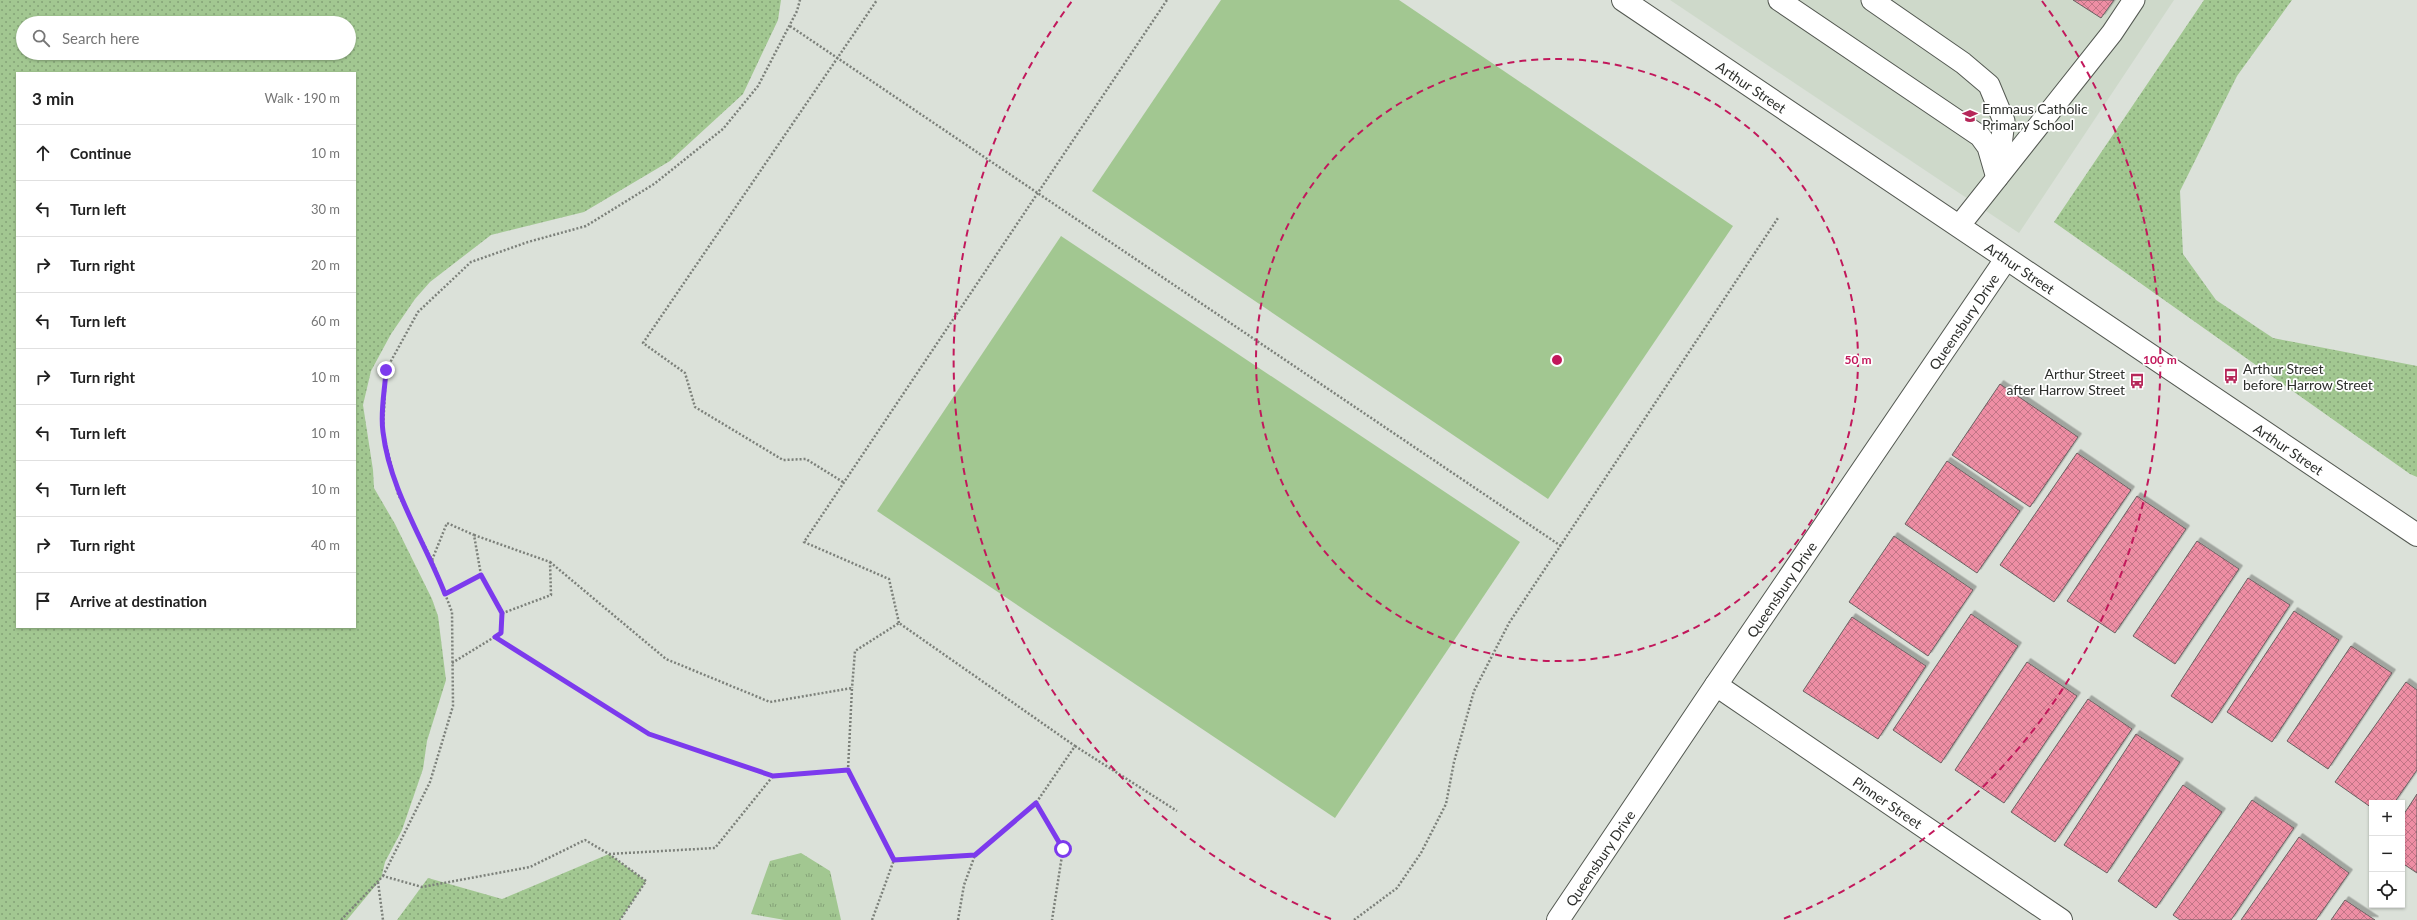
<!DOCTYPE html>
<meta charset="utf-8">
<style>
:root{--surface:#fff;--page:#f2f2f2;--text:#222;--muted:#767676;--line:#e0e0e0}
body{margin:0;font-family:Lato,sans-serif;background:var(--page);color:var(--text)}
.controls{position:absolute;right:12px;bottom:12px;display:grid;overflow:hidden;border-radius:0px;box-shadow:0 1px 3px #0004}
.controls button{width:36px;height:36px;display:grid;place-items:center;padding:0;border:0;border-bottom:1px solid var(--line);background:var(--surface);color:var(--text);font:20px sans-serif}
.stop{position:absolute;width:12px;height:12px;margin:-9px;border:3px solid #7c3aed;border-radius:50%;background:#fff}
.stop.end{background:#7c3aed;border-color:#fff;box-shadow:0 1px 4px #0008}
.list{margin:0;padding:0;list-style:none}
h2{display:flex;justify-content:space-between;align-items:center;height:52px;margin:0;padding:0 16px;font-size:17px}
h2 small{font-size:13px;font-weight:400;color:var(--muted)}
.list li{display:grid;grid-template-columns:26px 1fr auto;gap:12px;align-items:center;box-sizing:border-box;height:56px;padding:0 16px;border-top:1px solid var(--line)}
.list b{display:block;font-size:15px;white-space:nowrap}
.list em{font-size:13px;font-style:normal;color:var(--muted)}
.icon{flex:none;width:22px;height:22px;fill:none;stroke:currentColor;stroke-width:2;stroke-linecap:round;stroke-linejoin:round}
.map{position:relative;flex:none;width:2417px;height:920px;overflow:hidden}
.search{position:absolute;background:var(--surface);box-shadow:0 1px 3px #0004;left:16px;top:16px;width:340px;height:44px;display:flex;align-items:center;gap:10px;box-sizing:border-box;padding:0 14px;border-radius:22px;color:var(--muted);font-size:15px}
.panel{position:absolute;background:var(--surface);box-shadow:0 1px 3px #0004;left:16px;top:72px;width:340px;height:556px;border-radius:0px}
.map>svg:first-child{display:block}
.built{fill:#ced9ca}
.grass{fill:url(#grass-dots);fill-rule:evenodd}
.park{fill:url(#park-tufts)}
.pitch{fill:#a2c791}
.building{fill:url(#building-cross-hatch);stroke:#6b6263;filter:url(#shadow)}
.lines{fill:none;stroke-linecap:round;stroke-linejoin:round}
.lane-casing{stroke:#545952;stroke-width:23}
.street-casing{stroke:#545952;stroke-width:24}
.secondary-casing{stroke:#545952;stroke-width:24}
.path{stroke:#7c807a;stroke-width:2.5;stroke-dasharray:2 2;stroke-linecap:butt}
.lane{stroke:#fff;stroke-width:21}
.street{stroke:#fff;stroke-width:22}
.secondary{stroke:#fff;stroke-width:22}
.route{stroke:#7c3aed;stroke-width:5}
.ring{fill:none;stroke:#c2185b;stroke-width:2;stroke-dasharray:7 5}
.labels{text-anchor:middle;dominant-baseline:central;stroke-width:3.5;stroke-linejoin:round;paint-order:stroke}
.street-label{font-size:14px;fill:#2c2e2b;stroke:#fff}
.poi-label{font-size:14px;fill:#2c2e2b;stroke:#fff;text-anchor:start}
.centre{fill:#c2185b;stroke:#fff;stroke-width:2}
.ring-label{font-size:12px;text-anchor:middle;font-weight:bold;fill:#c2185b;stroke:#fff;stroke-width:3.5;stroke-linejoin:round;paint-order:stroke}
</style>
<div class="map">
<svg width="2417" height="920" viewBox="0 0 2417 920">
<defs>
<pattern id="grass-dots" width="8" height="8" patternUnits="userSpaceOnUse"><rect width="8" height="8" fill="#a2c791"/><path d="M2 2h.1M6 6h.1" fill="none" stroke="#84a277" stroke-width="1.8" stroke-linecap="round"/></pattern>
<pattern id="park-tufts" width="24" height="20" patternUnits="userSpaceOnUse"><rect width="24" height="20" fill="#a2c791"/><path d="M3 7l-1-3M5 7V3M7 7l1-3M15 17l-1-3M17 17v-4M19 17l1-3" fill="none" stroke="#84a277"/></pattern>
<pattern id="building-cross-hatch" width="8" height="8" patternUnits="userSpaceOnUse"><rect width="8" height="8" fill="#ee8ea4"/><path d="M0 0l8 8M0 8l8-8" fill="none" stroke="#c17486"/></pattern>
<filter id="shadow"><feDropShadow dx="3.5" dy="-3.5" stdDeviation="0" flood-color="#0004"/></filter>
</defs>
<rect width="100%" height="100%" fill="#dbe1d9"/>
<polygon class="built" points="1670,0 2174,0 2019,233"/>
<g class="grass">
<path d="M0 0H781L778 20 743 94 670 161 584 212 491 235 430 282 415 299 391 334 371 371 363 405 373 470 374 488 395 524 432 599 438 616 446 680 427 741 423 769 402 830 385 862 381 879 347 920H0ZM23 23H349V53H23ZM17 73H355V627H17Z"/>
<polygon points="2204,0 2292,0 2237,76 2180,191 2183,254 2216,300 2273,338 2417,366 2417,477 2410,474 2054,222"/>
<polygon points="609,854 646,881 620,920 397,920 428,878 502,899"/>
</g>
<polygon class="park" points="801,853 830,871 841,920 785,920 751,914 770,861"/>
<g class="pitch">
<polygon points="1221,0 1399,0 1733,226 1548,499 1092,191"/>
<polygon points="1061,236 1520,542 1335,818 877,511"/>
</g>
<g class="building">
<polygon points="2073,0 2114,0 2101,18"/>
<polygon points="2000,384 2078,437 2030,507 1952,455"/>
<polygon points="2077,453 2131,490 2054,602 2000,565"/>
<polygon points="1947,461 2020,511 1977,573 1905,524"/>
<polygon points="2137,496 2186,529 2115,633 2067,601"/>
<polygon points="1894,536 1973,590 1928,656 1849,602"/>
<polygon points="2197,541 2239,569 2175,664 2133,636"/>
<polygon points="2248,578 2290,605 2212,723 2171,696"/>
<polygon points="2294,611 2339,640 2272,742 2227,712"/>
<polygon points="1971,614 2018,646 1941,763 1893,730"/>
<polygon points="1852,617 1926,666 1878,739 1803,691"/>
<polygon points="2351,646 2392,673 2328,769 2287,741"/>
<polygon points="2027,662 2077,696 2004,803 1955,770"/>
<polygon points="2406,682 2417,690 2417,770 2394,803 2372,803 2372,808 2335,782"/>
<polygon points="2088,699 2132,729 2055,842 2011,812"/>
<polygon points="2136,734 2180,762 2107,873 2064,845"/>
<polygon points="2183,785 2222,812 2156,908 2118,881"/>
<polygon points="2417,794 2417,873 2402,863 2402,817"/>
<polygon points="2252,800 2294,828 2231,920 2180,920 2173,915"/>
<polygon points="2299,837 2349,873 2316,920 2241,920"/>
<polygon points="2345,900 2375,920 2331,920"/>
</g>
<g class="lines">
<g class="lane-casing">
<g id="lane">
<polyline points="1779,0 1980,136 1988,147 1997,178"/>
<polyline points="1872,0 1963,63 1989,85 2004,121 1998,170"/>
<polyline points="1959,226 2112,33 2134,0"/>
</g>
</g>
<g class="street-casing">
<g id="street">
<path id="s1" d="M1716 685 2061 920"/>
<path id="s2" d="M1558 920 1716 685 2006 259"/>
</g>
</g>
<g class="secondary-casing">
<g id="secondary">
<path id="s3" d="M1623 0 2417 535"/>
</g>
</g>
<g class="path">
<polyline points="790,26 1561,546"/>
<polyline points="843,482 806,459 783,460 695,407 685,373 643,343 877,0"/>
<polyline points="474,535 550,562 551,595 503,613"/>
<polyline points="432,560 447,523 474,535 481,575 445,594"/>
<polyline points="550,562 666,659 770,702 852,688 848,770 894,860 975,855 1036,803 1075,746 899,623 855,651 852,688"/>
<polyline points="899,623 889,579 804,542 1167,0"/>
<polyline points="495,637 649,734 773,776"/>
<polyline points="452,663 501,633 503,613 481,575"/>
<polyline points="1075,746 1177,811"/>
<polyline points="1036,803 1063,849 1052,920"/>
<polyline points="609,854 715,848 773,776 848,770"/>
<polyline points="383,876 430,782 453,706 452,612 432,560 398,494 383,431 386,370 418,312 471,262 528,242 586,226 654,184 723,129 758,86 797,11 800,0"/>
<polyline points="378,882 383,920"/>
<polyline points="341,920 383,876 422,887 530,867 585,840 609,854 646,881 620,920"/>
<polyline points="872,920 894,860"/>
<polyline points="958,920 964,885 975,855"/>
<polyline points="1354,920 1397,888 1421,853 1446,804 1454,762 1474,691 1509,623 1778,218"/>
</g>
<use href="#lane" class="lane"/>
<use href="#street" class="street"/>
<use href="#secondary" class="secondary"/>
</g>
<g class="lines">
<path class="route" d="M386 370C385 390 380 412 383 432 390 490 424 540 445 594L481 575 502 613 501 633 495 637 649 734 773 776 848 770 894 860 975 855 1036 803 1063 849"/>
</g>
<g class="ring">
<circle cx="1557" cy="360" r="301"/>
<path d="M1331 919A603 603 0 0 1 1072 1M2042 1A603 603 0 0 1 1783 919"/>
</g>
<defs>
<g id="school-bare" transform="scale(1.2)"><path d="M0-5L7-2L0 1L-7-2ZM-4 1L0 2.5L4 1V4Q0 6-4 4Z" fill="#b62759" stroke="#fff" stroke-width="2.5" paint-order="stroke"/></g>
<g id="bus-bare" transform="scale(1.2)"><path d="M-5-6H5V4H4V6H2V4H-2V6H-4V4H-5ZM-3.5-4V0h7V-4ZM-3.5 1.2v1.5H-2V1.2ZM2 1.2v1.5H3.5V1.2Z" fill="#b62759" stroke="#fff" stroke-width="2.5" paint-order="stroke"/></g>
</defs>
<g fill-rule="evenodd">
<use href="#school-bare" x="1970" y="116"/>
<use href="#bus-bare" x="2231" y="376"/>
<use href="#bus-bare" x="2137" y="381"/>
</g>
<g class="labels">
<g class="street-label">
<text stroke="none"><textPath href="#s3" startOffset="155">Arthur Street</textPath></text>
<text stroke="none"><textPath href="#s3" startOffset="479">Arthur Street</textPath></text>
<text stroke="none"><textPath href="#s2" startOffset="723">Queensbury Drive</textPath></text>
<text stroke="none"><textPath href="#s3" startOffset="803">Arthur Street</textPath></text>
<text stroke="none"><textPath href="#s2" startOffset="399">Queensbury Drive</textPath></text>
<text stroke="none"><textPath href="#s1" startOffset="208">Pinner Street</textPath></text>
<text stroke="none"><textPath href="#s2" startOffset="75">Queensbury Drive</textPath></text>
</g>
<g class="poi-label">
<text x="1982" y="108">Emmaus Catholic<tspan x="1982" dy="16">Primary School</tspan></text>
<text x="2243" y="368">Arthur Street<tspan x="2243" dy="16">before Harrow Street</tspan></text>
<text x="2125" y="373" text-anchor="end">Arthur Street<tspan x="2125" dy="16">after Harrow Street</tspan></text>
</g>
</g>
<circle cx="1557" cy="360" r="6" class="centre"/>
<g class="ring-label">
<text x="1858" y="364">50 m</text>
<text x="2160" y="364">100 m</text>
</g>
</svg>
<div class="controls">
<button>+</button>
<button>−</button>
<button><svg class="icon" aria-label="locate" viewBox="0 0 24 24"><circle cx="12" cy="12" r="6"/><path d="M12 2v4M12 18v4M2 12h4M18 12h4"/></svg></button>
</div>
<div class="stop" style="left:1063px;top:849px"></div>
<div class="stop end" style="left:386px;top:370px"></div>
<div class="search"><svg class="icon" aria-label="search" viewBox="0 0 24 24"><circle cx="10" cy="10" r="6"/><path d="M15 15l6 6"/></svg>Search here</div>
<section class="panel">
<h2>3 min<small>Walk · 190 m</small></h2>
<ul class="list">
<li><svg class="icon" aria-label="ahead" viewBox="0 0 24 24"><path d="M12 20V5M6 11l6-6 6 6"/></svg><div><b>Continue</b></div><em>10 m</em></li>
<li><svg class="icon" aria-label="left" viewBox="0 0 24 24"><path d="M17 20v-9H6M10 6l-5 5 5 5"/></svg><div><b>Turn left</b></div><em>30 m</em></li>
<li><svg class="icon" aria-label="right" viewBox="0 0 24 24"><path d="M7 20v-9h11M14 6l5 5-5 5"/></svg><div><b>Turn right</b></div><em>20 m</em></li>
<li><svg class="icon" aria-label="left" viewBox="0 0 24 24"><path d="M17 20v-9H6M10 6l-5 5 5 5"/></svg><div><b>Turn left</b></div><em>60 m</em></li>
<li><svg class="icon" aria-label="right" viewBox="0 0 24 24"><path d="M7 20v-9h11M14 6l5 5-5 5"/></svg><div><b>Turn right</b></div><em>10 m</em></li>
<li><svg class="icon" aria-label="left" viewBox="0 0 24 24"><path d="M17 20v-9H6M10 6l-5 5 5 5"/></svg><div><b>Turn left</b></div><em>10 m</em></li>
<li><svg class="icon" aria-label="left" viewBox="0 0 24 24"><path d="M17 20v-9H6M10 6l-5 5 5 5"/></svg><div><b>Turn left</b></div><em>10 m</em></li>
<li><svg class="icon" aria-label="right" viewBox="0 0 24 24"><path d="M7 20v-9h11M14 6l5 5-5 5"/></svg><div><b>Turn right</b></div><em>40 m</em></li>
<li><svg class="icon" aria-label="arrive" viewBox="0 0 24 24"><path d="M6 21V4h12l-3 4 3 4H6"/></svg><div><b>Arrive at destination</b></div></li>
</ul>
</section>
</div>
